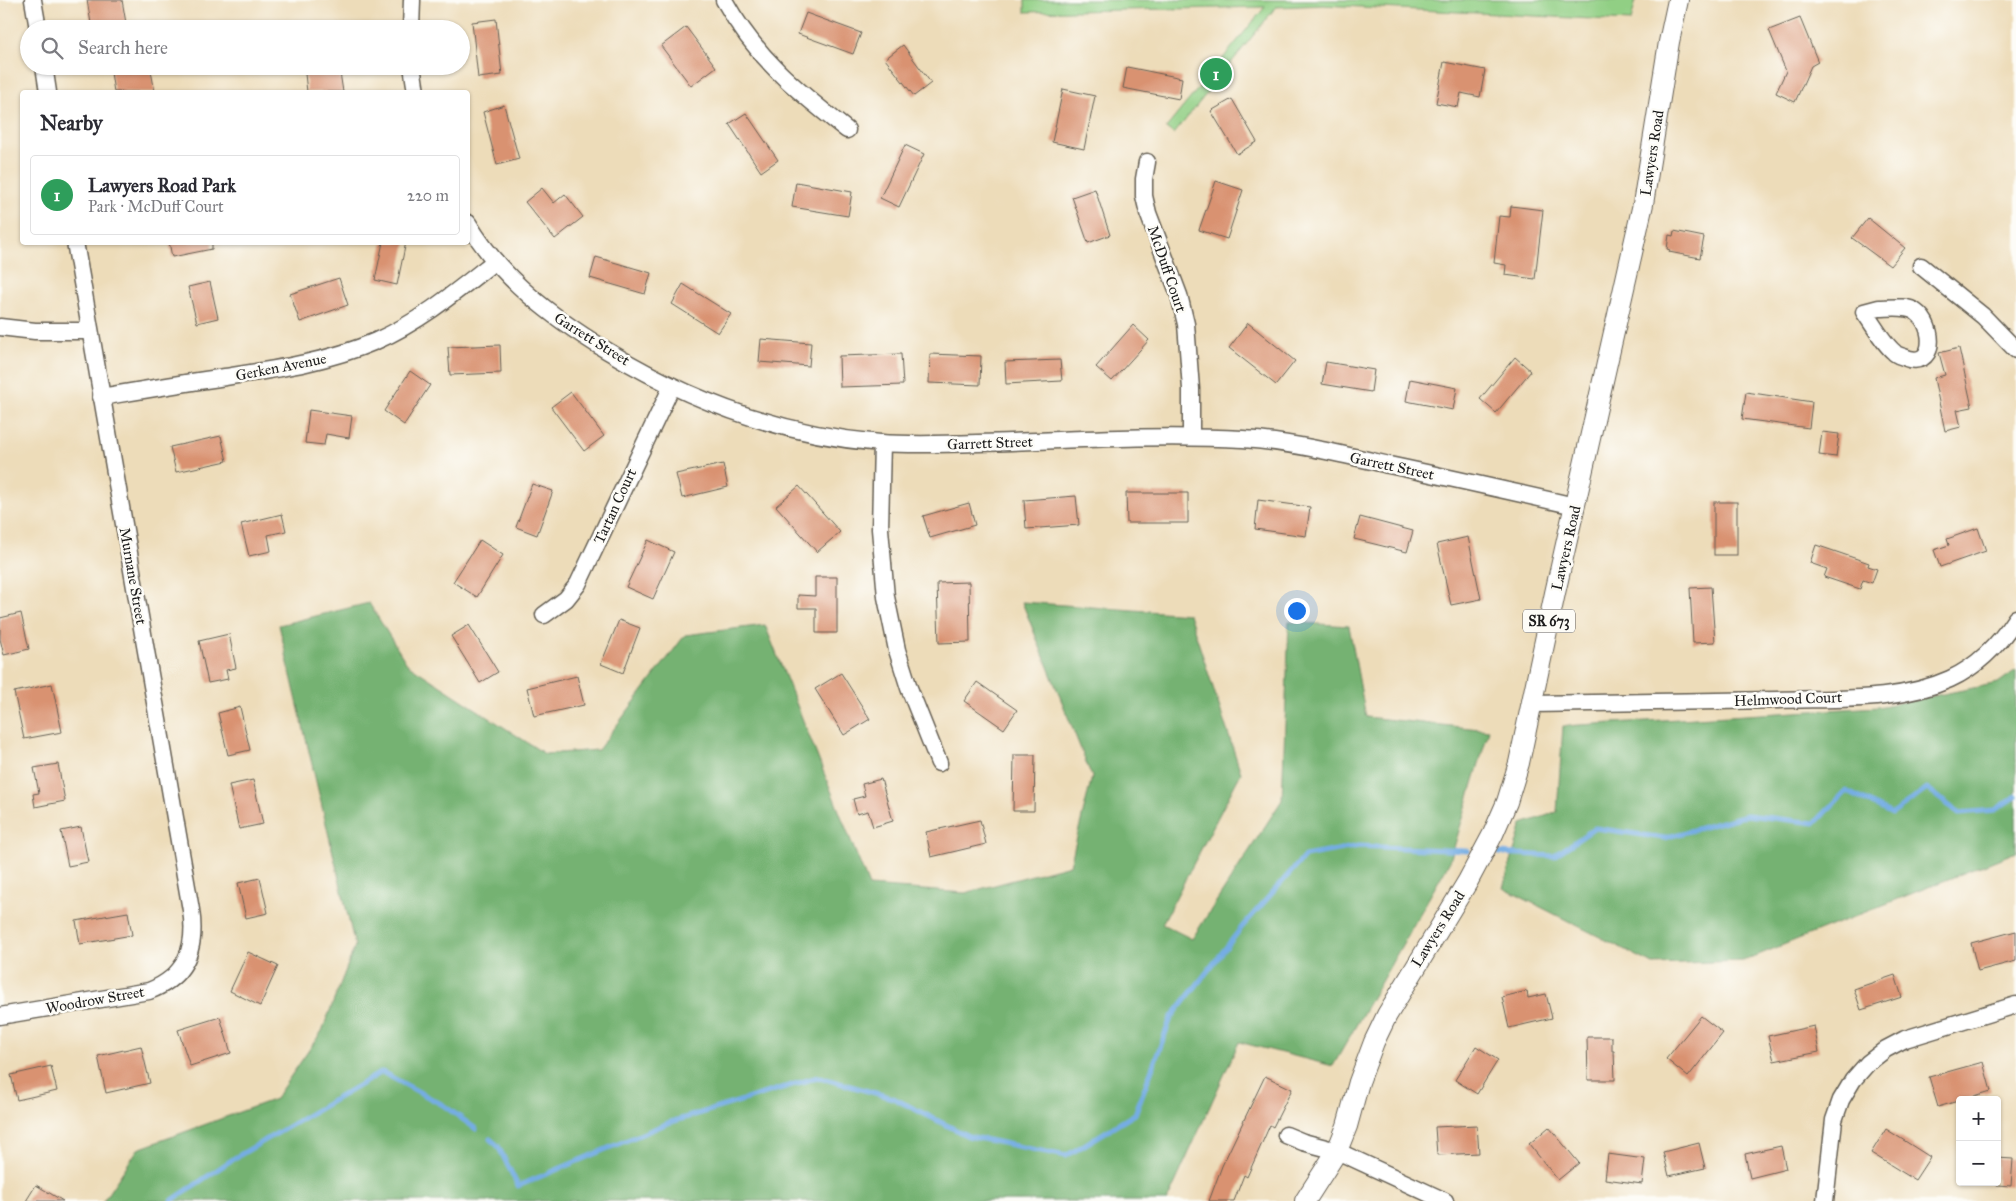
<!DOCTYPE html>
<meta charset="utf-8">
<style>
:root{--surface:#fff;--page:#f2f2f3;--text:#2b2b33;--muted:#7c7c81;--line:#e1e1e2;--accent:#111827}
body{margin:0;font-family:"IM FELL Great Primer",serif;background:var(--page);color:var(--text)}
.controls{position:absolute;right:15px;bottom:15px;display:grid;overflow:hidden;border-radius:5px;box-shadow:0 1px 4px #0004}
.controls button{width:45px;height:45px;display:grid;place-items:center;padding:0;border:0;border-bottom:1px solid var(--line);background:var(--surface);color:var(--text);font:25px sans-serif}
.you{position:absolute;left:1296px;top:610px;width:18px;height:18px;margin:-12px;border:4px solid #fff;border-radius:50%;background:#1a73e8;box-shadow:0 0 0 8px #1a73e833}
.badge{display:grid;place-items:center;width:32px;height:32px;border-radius:50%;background:var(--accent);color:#fff;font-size:16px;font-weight:700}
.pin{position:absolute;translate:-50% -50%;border:2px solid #fff;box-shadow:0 1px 5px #0006}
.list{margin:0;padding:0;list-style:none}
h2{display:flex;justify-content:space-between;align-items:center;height:65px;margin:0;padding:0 20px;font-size:21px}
h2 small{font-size:16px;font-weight:400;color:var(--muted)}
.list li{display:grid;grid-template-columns:32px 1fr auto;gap:15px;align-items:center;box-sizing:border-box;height:80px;margin:0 10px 10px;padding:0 10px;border:1px solid var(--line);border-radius:5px}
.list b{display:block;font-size:19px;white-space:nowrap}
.list p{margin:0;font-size:16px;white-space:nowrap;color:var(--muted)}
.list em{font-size:16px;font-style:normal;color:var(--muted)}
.icon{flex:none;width:28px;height:28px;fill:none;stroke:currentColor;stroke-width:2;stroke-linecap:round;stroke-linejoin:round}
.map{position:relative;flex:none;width:2016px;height:1201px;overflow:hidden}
.search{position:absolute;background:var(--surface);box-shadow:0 1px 4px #0004;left:20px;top:20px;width:450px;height:55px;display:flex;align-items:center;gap:12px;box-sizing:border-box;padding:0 18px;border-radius:28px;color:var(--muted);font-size:19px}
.panel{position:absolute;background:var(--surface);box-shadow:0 1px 4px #0004;left:20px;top:90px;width:450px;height:155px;border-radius:5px}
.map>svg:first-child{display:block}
.green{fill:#91cf84;stroke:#567650}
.forest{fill:#74b272;stroke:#486747}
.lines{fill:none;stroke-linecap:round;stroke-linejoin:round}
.stream{stroke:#75ade4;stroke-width:5}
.building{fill:#d99271}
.minor-casing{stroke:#655f53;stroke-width:19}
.major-casing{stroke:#655f53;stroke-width:22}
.minor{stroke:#fff;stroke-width:16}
.major{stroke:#fff;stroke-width:20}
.labels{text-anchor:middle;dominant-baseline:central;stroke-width:5;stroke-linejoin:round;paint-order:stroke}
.shield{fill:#fdfcf7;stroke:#605f5e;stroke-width:1}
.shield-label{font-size:14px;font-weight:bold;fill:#1c1c1c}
.street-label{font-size:15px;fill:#1c1c1c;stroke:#fdfcf7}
</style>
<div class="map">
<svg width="2016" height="1201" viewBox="0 0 2016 1201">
<rect width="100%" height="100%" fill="#fdfcf7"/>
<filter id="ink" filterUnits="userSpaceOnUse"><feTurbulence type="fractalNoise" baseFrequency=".02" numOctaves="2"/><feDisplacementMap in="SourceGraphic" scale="10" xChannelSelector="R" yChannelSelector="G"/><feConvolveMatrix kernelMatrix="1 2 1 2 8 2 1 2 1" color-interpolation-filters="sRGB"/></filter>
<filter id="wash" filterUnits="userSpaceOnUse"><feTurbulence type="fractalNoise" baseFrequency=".0096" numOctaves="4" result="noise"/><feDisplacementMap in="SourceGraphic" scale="20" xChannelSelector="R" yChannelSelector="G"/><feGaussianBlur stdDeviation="1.12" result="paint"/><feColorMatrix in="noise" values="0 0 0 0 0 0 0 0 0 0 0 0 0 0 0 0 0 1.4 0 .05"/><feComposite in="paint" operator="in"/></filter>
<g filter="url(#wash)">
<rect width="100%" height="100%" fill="#eddcb9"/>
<polygon class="green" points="1025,0 1636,0 1631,21 1323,5 1276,7 1174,134 1166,128 1265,7 1025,12"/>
<g class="forest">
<polygon points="1022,602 1189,614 1241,773 1162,924 1192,939 1282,800 1289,622 1349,626 1366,717 1489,730 1450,861 1333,1066 1239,1042 1167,1201 103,1201 138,1149 275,1099 322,1031 355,946 279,625 369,603 407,664 545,754 598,750 685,635 765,625 869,886 965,893 1070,865 1092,777"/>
<polygon points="2016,670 2016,852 1743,961 1653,964 1503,888 1522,824 1557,812 1563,726 1878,707 1998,683"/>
</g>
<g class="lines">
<g class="stream">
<polyline points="1499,853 1554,856 1595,828 1664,838 1747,815 1815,823 1846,791 1892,814 1927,789 1959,813 1995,810 2016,796"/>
<polyline points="490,1139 498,1146 518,1186 668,1123 818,1077 893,1098 968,1136 1066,1156 1135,1114 1171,1018 1242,927 1305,856 1359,846 1468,851"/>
<polyline points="171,1201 233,1159 382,1072 443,1105 476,1129"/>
</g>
</g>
<g id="blocks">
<g class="building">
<polygon points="87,0 122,0 127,29 92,29"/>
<polygon points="806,13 861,33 853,54 798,34"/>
<polygon points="1800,18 1818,62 1811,66 1795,102 1776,93 1786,71 1769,30"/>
<polygon points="496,19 502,75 478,78 472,22"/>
<polygon points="686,27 716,67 691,86 661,46"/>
<polygon points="903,45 931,83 914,96 885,59"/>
<polygon points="1444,62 1485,70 1480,97 1461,93 1458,107 1436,103"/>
<polygon points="110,66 150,66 155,92 114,92"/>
<polygon points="315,66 339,66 343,92 307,92 305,74 316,72"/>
<polygon points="1127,67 1182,78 1179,99 1123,88"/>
<polygon points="1063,89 1095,96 1084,149 1052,142"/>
<polygon points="1232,99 1257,142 1237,154 1211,111"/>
<polygon points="504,105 519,159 497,165 483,112"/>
<polygon points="746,113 778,160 761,172 729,124"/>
<polygon points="905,145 924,154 899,207 880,198"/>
<polygon points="1216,181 1243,190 1227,239 1199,230"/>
<polygon points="796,182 852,192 848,216 792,207"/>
<polygon points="542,188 554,203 565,194 583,217 555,239 525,202"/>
<polygon points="1095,189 1110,235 1088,243 1072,197"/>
<polygon points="1511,206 1543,210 1535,279 1505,275 1506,265 1494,263 1499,216 1510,217"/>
<polygon points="1868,218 1905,248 1890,266 1852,238"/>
<polygon points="1674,231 1704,237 1700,258 1669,252 1670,250 1667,249 1669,235 1673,236"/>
<polygon points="169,242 212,242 212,249 172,257"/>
<polygon points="383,242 406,242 397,285 375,280"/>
<polygon points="596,257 651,273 645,294 590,278"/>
<polygon points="339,278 348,305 300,322 290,294"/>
<polygon points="210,282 218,318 197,323 188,287"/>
<polygon points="683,284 731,314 718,333 672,304"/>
<polygon points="1248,323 1295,361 1276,385 1229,348"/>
<polygon points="1133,325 1149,340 1112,381 1096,367"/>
<polygon points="761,339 811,343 809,366 759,362"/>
<polygon points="500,345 501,373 450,375 448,347"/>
<polygon points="1959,348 1972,407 1957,410 1961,427 1945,431 1934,378 1945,375 1939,353"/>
<polygon points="901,354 903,385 840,387 839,356"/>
<polygon points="930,354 981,356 980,385 929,383"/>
<polygon points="1515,357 1531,371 1496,413 1480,399"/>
<polygon points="1060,360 1062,381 1006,384 1005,362"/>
<polygon points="1326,362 1374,370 1371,392 1322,384"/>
<polygon points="410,371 430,385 404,425 384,411"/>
<polygon points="1410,379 1457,388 1453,410 1406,401"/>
<polygon points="571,392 604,436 584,451 551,407"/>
<polygon points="1746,392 1812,402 1809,428 1742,419"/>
<polygon points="309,410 352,416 349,438 326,434 324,445 305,443"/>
<polygon points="1822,432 1839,434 1836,457 1819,455"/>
<polygon points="221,436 227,461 176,472 170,447"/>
<polygon points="723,464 728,487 682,498 676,474"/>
<polygon points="532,484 553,491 537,535 516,527"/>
<polygon points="799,486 840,532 817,552 776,506"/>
<polygon points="1126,493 1188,493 1188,523 1127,523"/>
<polygon points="1076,496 1079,525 1026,529 1024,500"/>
<polygon points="1258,500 1310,507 1306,536 1255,529"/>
<rect x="1714" y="502" width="23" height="53"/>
<polygon points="969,503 975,525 930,538 923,516"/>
<polygon points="282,514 286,531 268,535 271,551 249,556 241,524"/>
<polygon points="1360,517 1413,531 1407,552 1354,539"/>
<polygon points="1978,528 1986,551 1940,567 1934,550 1949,545 1947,539"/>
<polygon points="1468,537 1481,599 1451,605 1437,544"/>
<polygon points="480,540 503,555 477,597 453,582"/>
<polygon points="648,540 674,552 653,599 626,587"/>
<polygon points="1816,545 1869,563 1868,566 1877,569 1872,583 1863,580 1860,589 1824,577 1827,569 1810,563"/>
<polygon points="815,577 837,577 837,633 816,633 816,608 798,608 798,595 815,596"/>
<polygon points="969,582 970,642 939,643 937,583"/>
<polygon points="1711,587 1715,642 1693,643 1690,588"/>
<polygon points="21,613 29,649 4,655 0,639 0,618"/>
<polygon points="619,620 640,628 623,673 601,664"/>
<polygon points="469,625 498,672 480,683 451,636"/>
<polygon points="229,634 236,668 226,670 228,679 208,683 199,641"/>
<polygon points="841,673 870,719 844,735 815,689"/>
<polygon points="577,676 584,705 534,716 527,688"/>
<polygon points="977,682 1017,710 1004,729 964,701"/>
<polygon points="52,684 62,732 24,739 14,692"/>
<polygon points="240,707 250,750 228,755 218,713"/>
<polygon points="1014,755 1035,755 1034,811 1013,811"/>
<polygon points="58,764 65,801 35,807 33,794 39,793 34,768"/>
<polygon points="881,779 893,821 873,827 868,811 857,814 853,799 865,796 862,784"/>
<polygon points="253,780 263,824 239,829 229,785"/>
<polygon points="980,820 986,844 931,857 926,832"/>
<polygon points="81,827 88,862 68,866 61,831"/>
<polygon points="260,878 268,913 246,918 238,883"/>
<polygon points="128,912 132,935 80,944 76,921"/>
<polygon points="2016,931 2016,961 1978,971 1971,943"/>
<polygon points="248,952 278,966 260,1006 230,991"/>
<polygon points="1895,975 1902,997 1861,1010 1854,989"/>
<polygon points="1527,991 1528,998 1546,994 1552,1018 1509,1028 1502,997"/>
<polygon points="1701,1016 1723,1033 1688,1077 1666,1059"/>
<polygon points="220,1017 231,1053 190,1066 178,1030"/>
<polygon points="1814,1026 1819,1052 1774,1061 1768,1036"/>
<polygon points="1587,1037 1612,1037 1612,1051 1614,1051 1615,1080 1588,1080"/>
<polygon points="141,1046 150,1083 106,1093 98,1056"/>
<polygon points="1476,1046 1498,1060 1477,1094 1455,1080"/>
<polygon points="1983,1062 1991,1091 1938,1107 1929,1077"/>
<polygon points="51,1066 57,1091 17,1100 11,1075"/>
<polygon points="1265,1076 1292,1089 1273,1127 1270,1125 1247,1177 1244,1175 1234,1201 1209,1201 1222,1166"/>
<polygon points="1477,1125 1479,1153 1437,1155 1435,1127"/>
<polygon points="1549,1127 1579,1163 1558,1180 1529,1144"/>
<polygon points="1886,1129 1930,1157 1915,1180 1871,1153"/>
<polygon points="1699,1143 1705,1168 1669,1176 1663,1152"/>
<polygon points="1781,1146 1786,1169 1750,1178 1745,1154"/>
<polygon points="1608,1154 1645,1159 1642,1184 1605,1179"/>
<polygon points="1997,1158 2013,1159 2011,1186 1997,1185"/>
<polygon points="36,1185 63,1201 26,1201"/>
</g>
</g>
</g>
<g filter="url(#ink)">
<use href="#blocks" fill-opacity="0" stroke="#655f53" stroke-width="1"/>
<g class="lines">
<g class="minor-casing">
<g id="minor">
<polyline points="33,0 38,29"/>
<path d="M724 0C756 58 796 90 847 130"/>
<polyline points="411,29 412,0"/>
<polyline points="44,66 48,92"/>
<polyline points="412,66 416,92"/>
<polyline points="1147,162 1144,179 1144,196 1148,213 1179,295 1186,324 1191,389 1191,436"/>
<path d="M468 223C501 279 552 317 606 350 690 401 782 435 880 443 924 446 967 443 1011 442 1088 439 1165 435 1243 439 1292 442 1341 454 1389 465 1451 478 1513 492 1575 506"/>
<polyline points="1921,266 1983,316 2016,350"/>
<path d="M1879 308C1889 308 1907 305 1916 312 1936 326 1936 371 1904 357 1901 356 1896 355 1894 352 1883 343 1873 324 1864 312Z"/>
<polyline points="0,327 35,331 90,331"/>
<path d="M101 397C143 390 184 383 225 377 277 369 327 362 376 341 420 322 457 291 495 261"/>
<polyline points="882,443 880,529 886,597 897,650 909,688 939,763"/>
<polyline points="544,615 566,599 578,584 672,386"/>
<path d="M1532 704C1614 703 1696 702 1778 700 1835 698 1897 703 1950 679 1978 666 2000 643 2016 618"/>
<path d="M0 1016 149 991C185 977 197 949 191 910L75 242"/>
<polyline points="1286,1135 1303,1142 1337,1151 1445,1201"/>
<polyline points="1825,1201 1834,1120 1841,1100 1853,1080 1868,1063 1886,1049 1905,1039 2016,1005"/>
</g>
</g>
<g class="major-casing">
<polyline id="major" points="1305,1201 1337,1151 1347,1126 1359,1082 1374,1042 1387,1015 1468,881 1493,834 1507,802 1519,763 1555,593 1643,204 1669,42 1678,0"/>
</g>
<use href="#minor" class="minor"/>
<use href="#major" class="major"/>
</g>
</g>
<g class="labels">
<rect class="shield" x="1523" y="609.5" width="52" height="23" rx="4"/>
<g class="shield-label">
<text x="1549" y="621">SR 673</text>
</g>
<g class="street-label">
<text transform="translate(1652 153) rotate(-81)">Lawyers Road</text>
<text transform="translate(1167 269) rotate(71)">McDuff Court</text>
<text transform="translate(592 339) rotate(32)">Garrett Street</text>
<text transform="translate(281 367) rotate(-11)">Gerken Avenue</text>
<text transform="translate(990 443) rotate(-2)">Garrett Street</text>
<text transform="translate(1392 466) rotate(12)">Garrett Street</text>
<text transform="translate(615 506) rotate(-65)">Tartan Court</text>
<text transform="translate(1566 548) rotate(-77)">Lawyers Road</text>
<text transform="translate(133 576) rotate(80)">Murnane Street</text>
<text transform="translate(1788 699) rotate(-2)">Helmwood Court</text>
<text transform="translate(1438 929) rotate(-58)">Lawyers Road</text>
<text transform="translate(95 1000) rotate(-10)">Woodrow Street</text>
</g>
</g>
</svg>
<div class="controls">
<button>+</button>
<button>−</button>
</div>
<div class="you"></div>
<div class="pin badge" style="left:1216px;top:74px;background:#2e9e5b">1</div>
<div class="search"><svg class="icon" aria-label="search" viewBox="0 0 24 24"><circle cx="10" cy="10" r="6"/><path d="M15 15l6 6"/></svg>Search here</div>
<section class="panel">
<h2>Nearby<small></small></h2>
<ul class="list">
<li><span class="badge" style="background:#2e9e5b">1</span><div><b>Lawyers Road Park</b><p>Park · McDuff Court</p></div><em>220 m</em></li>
</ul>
</section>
</div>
